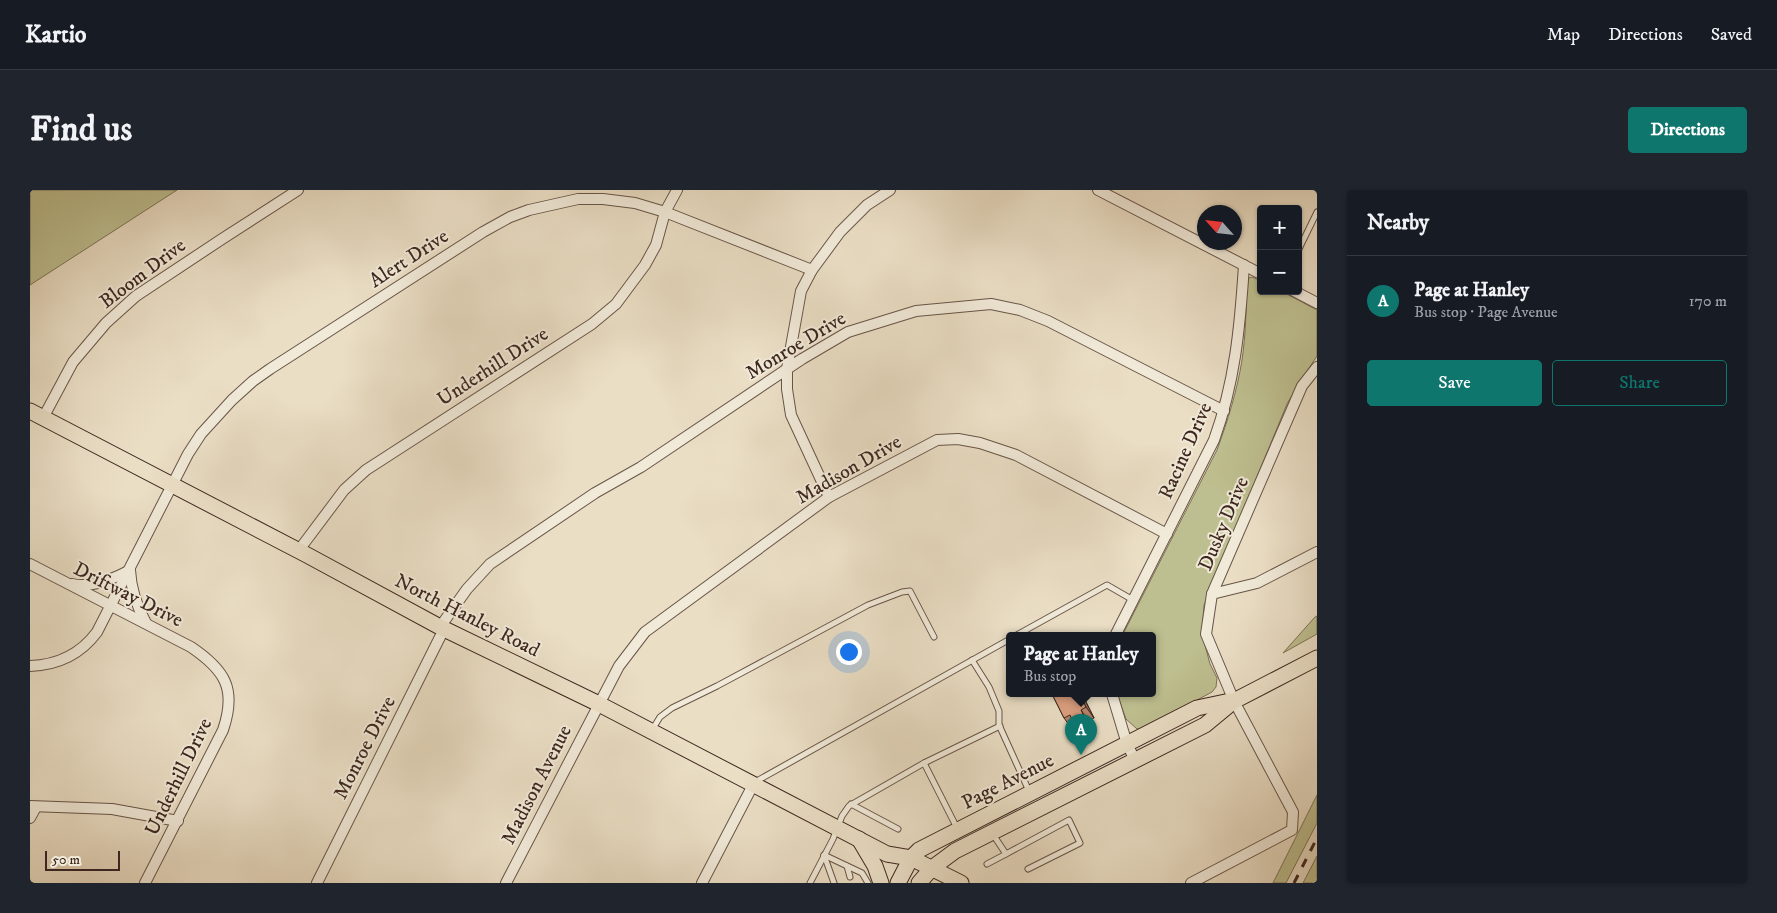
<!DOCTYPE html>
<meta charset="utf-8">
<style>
:root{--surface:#171b24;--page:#20242c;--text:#f1f3f6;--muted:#9ea1a6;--line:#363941;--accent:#0f766e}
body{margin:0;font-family:"IM FELL DW Pica",serif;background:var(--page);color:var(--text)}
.controls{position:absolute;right:15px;top:15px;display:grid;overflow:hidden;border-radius:5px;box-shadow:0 1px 4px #0004}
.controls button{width:45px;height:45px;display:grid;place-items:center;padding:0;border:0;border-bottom:1px solid var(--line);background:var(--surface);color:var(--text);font:25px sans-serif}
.compass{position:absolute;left:1167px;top:15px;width:45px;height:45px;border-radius:50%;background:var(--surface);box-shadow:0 1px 4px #0004;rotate:297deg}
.scale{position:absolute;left:15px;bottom:12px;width:75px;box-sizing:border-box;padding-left:5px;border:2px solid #3d271f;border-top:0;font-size:14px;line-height:18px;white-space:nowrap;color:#3d271f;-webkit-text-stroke:4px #f1ead9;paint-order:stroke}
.you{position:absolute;left:818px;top:461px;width:18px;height:18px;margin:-12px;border:4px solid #fff;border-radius:50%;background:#1a73e8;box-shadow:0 0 0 8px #1a73e833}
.badge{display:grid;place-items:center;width:32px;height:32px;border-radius:50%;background:var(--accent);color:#fff;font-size:16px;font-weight:700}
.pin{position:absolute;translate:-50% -41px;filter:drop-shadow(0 1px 2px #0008)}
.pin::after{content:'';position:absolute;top:26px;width:18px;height:15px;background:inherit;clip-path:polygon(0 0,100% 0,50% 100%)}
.popup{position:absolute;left:976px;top:442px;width:150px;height:65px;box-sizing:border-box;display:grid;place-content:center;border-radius:5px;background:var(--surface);filter:drop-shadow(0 1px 4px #0005);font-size:16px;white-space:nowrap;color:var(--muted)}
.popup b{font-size:19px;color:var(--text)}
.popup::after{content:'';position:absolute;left:50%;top:100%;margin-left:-10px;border:10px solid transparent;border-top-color:var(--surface)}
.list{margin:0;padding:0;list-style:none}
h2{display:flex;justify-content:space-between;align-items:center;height:65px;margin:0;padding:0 20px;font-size:21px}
h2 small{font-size:16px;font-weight:400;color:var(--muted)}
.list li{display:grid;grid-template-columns:32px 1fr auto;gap:15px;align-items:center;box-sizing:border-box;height:90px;padding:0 20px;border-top:1px solid var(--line)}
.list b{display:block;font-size:19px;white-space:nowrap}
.list p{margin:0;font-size:16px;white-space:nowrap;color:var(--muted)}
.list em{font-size:16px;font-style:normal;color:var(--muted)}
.actions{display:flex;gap:10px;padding:15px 20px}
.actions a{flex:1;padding:11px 0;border:1px solid var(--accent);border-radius:5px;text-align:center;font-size:18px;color:var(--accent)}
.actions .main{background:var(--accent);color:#fff}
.map{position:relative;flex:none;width:1287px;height:693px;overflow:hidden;border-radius:5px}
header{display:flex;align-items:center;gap:30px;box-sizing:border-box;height:70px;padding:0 25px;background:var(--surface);border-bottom:1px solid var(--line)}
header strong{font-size:24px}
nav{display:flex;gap:28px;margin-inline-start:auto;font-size:18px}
.intro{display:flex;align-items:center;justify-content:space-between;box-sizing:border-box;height:120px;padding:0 30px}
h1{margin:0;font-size:35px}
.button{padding:12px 22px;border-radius:5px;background:var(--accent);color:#fff;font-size:18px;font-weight:700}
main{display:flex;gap:30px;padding:0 30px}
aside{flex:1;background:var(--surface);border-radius:5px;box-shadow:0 1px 4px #0004}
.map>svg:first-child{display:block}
.green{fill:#bebf90;stroke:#7e7358}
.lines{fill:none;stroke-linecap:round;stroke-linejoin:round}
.service-casing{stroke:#685548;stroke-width:7}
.minor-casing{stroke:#685548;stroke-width:12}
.primary-casing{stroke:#3d271f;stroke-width:17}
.service{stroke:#f1ead9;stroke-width:5}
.minor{stroke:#f1ead9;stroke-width:10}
.primary{stroke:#eadec5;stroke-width:15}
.rail{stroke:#3d271f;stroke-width:3;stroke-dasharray:9 9;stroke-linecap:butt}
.wall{fill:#bd896e;stroke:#3d271f}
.shaded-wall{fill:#9a6f5a;stroke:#3d271f}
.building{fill:#dc9f80;stroke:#3d271f}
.labels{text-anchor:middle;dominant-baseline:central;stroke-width:4;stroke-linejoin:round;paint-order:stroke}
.street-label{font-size:20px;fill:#3d271f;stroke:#f1ead9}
</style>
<header>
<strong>Kartio</strong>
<nav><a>Map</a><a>Directions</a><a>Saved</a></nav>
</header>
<div class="intro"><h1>Find us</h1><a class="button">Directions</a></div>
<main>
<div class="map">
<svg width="1287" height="693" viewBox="0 0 1287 693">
<rect width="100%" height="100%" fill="#eadec5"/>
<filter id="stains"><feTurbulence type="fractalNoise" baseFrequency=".004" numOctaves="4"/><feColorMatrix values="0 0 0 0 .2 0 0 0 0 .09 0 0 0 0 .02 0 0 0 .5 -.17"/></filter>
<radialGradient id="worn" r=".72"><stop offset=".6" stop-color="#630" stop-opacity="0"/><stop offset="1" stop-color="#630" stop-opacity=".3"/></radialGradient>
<g class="green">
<polygon points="0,0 147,0 0,95"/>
<path d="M1222 87 1231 91V101H1251L1287 120V166L1268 195 1257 214 1174 415 1172 444 1180 474 1187 488 1186 497 1182 502 1113 539H1107L1096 529 1087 504H1122V446H1092L1187 260C1198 230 1207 201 1212 170 1216 144 1216 118 1217 92L1219 88Z"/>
<polygon points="1287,426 1287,444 1253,463 1285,427"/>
<polygon points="1287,605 1287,633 1256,693 1243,693"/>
<polygon points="1287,666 1287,693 1273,693"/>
</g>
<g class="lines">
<g class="service-casing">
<g id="service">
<polyline points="1268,61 1287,22"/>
<polyline points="985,446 1077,395 1103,410"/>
<polyline points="942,470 959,497 969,521 969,535 999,601"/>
<polyline points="622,540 630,527 642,518 687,496 838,415 872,402 880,401 904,447"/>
<polyline points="894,573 928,640"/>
<polyline points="725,592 980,449"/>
<polyline points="821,614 868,639"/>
<polyline points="976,664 1039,630 1050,653 998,679"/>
<polyline points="794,665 832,683 838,693"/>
<polyline points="794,665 804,693"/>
<polyline points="957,674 976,664 962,643"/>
<polyline points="817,676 820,687"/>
<polyline points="780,693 803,649 812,626 819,616 894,573 970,536"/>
</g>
</g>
<g class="minor-casing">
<g id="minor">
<polyline points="1068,0 1231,84"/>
<polyline points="1264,101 1287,113"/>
<polyline points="13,228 43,172 76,133 106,106 192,49 268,0"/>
<polyline points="799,307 761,225 757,199 757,179 771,101 782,80 810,42 837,15 860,0"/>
<polyline points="269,360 314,300 336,280 562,134 586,114 615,75 626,55 635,22 647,0"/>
<path d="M0 374 161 457C195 480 207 499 193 540L115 693"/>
<path d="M42 394C60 398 84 389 100 380 101 400 106 415 116 433"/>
<polyline points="1182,404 1227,393 1287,362"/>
<polyline points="410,437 437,399 460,374 565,303 611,277 772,169 818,142 886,121 961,114 990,120 1018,131 1194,221"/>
<path d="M1085 446 1184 250C1205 192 1210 137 1214 75"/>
<path d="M0 476C28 475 50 465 67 442L158 264 171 244 202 210 223 191 240 179 453 42 480 27 499 20 548 9H573L605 13 635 22 782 80"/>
<polyline points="1082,504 1097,554 1105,570"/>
<polyline points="0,616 82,619 148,631"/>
<polyline points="0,628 6,617"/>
<polyline points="287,693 414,439"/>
<polyline points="476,693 589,476 615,442 799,307 907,250 928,249 950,253 986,265 1137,344"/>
<polyline points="672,693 724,593"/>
<polyline points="1161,693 1262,640 1263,622 1204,511 1176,444 1182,404 1272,196 1287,177"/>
</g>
</g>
<g class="primary-casing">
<g id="primary">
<polyline points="0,221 277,365 410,437 569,514 857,664 881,668 931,693"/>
<polyline points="829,649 845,676 851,693"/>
<polyline points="868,693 881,668 889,660 1167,518 1200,511"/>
<polyline points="889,693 902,678 925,661 1175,535 1204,511 1287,468"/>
</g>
</g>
<use href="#service" class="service"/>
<use href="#minor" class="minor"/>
<use href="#primary" class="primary"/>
<polyline class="rail" points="1264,693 1287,648"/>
</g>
<polygon class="wall" points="1022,504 1052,504 1064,528 1058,531 1060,535 1050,541 1047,537 1042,539 1034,528"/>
<g class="shaded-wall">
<polygon points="1049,504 1052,504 1064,528 1056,517"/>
<polygon points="1051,520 1058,531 1060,535 1053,524"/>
</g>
<polygon class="building" points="1022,504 1049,504 1056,517 1051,520 1053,524 1042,530 1040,525 1034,528"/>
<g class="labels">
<g class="street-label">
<text transform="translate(379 69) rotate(-33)">Alert Drive</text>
<text transform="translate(113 84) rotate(-37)">Bloom Drive</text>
<text transform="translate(766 156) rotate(-31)">Monroe Drive</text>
<text transform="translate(463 177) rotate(-33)">Underhill Drive</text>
<text transform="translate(1156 261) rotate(-66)">Racine Drive</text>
<text transform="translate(819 280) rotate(-30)">Madison Drive</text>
<text transform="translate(1194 334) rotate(-67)">Dusky Drive</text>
<text transform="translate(98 405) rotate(27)">Driftway Drive</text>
<text transform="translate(437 426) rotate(27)">North Hanley Road</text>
<text transform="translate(335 558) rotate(-63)">Monroe Drive</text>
<text transform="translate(149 587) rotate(-64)">Underhill Drive</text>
<text transform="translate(978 592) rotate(-27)">Page Avenue</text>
<text transform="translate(507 595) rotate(-63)">Madison Avenue</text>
</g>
</g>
<rect width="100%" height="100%" filter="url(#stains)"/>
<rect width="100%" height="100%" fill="url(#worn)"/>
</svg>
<div class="controls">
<button>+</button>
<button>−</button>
</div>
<svg class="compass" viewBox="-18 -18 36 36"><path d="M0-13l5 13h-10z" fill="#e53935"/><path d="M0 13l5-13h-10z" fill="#9ea1a6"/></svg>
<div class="scale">50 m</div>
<div class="you"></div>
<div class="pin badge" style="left:1051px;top:565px">A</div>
<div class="popup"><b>Page at Hanley</b>Bus stop</div>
</div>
<aside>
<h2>Nearby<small></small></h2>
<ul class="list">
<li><span class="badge">A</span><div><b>Page at Hanley</b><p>Bus stop · Page Avenue</p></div><em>170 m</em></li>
</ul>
<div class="actions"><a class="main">Save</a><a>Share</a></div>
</aside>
</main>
